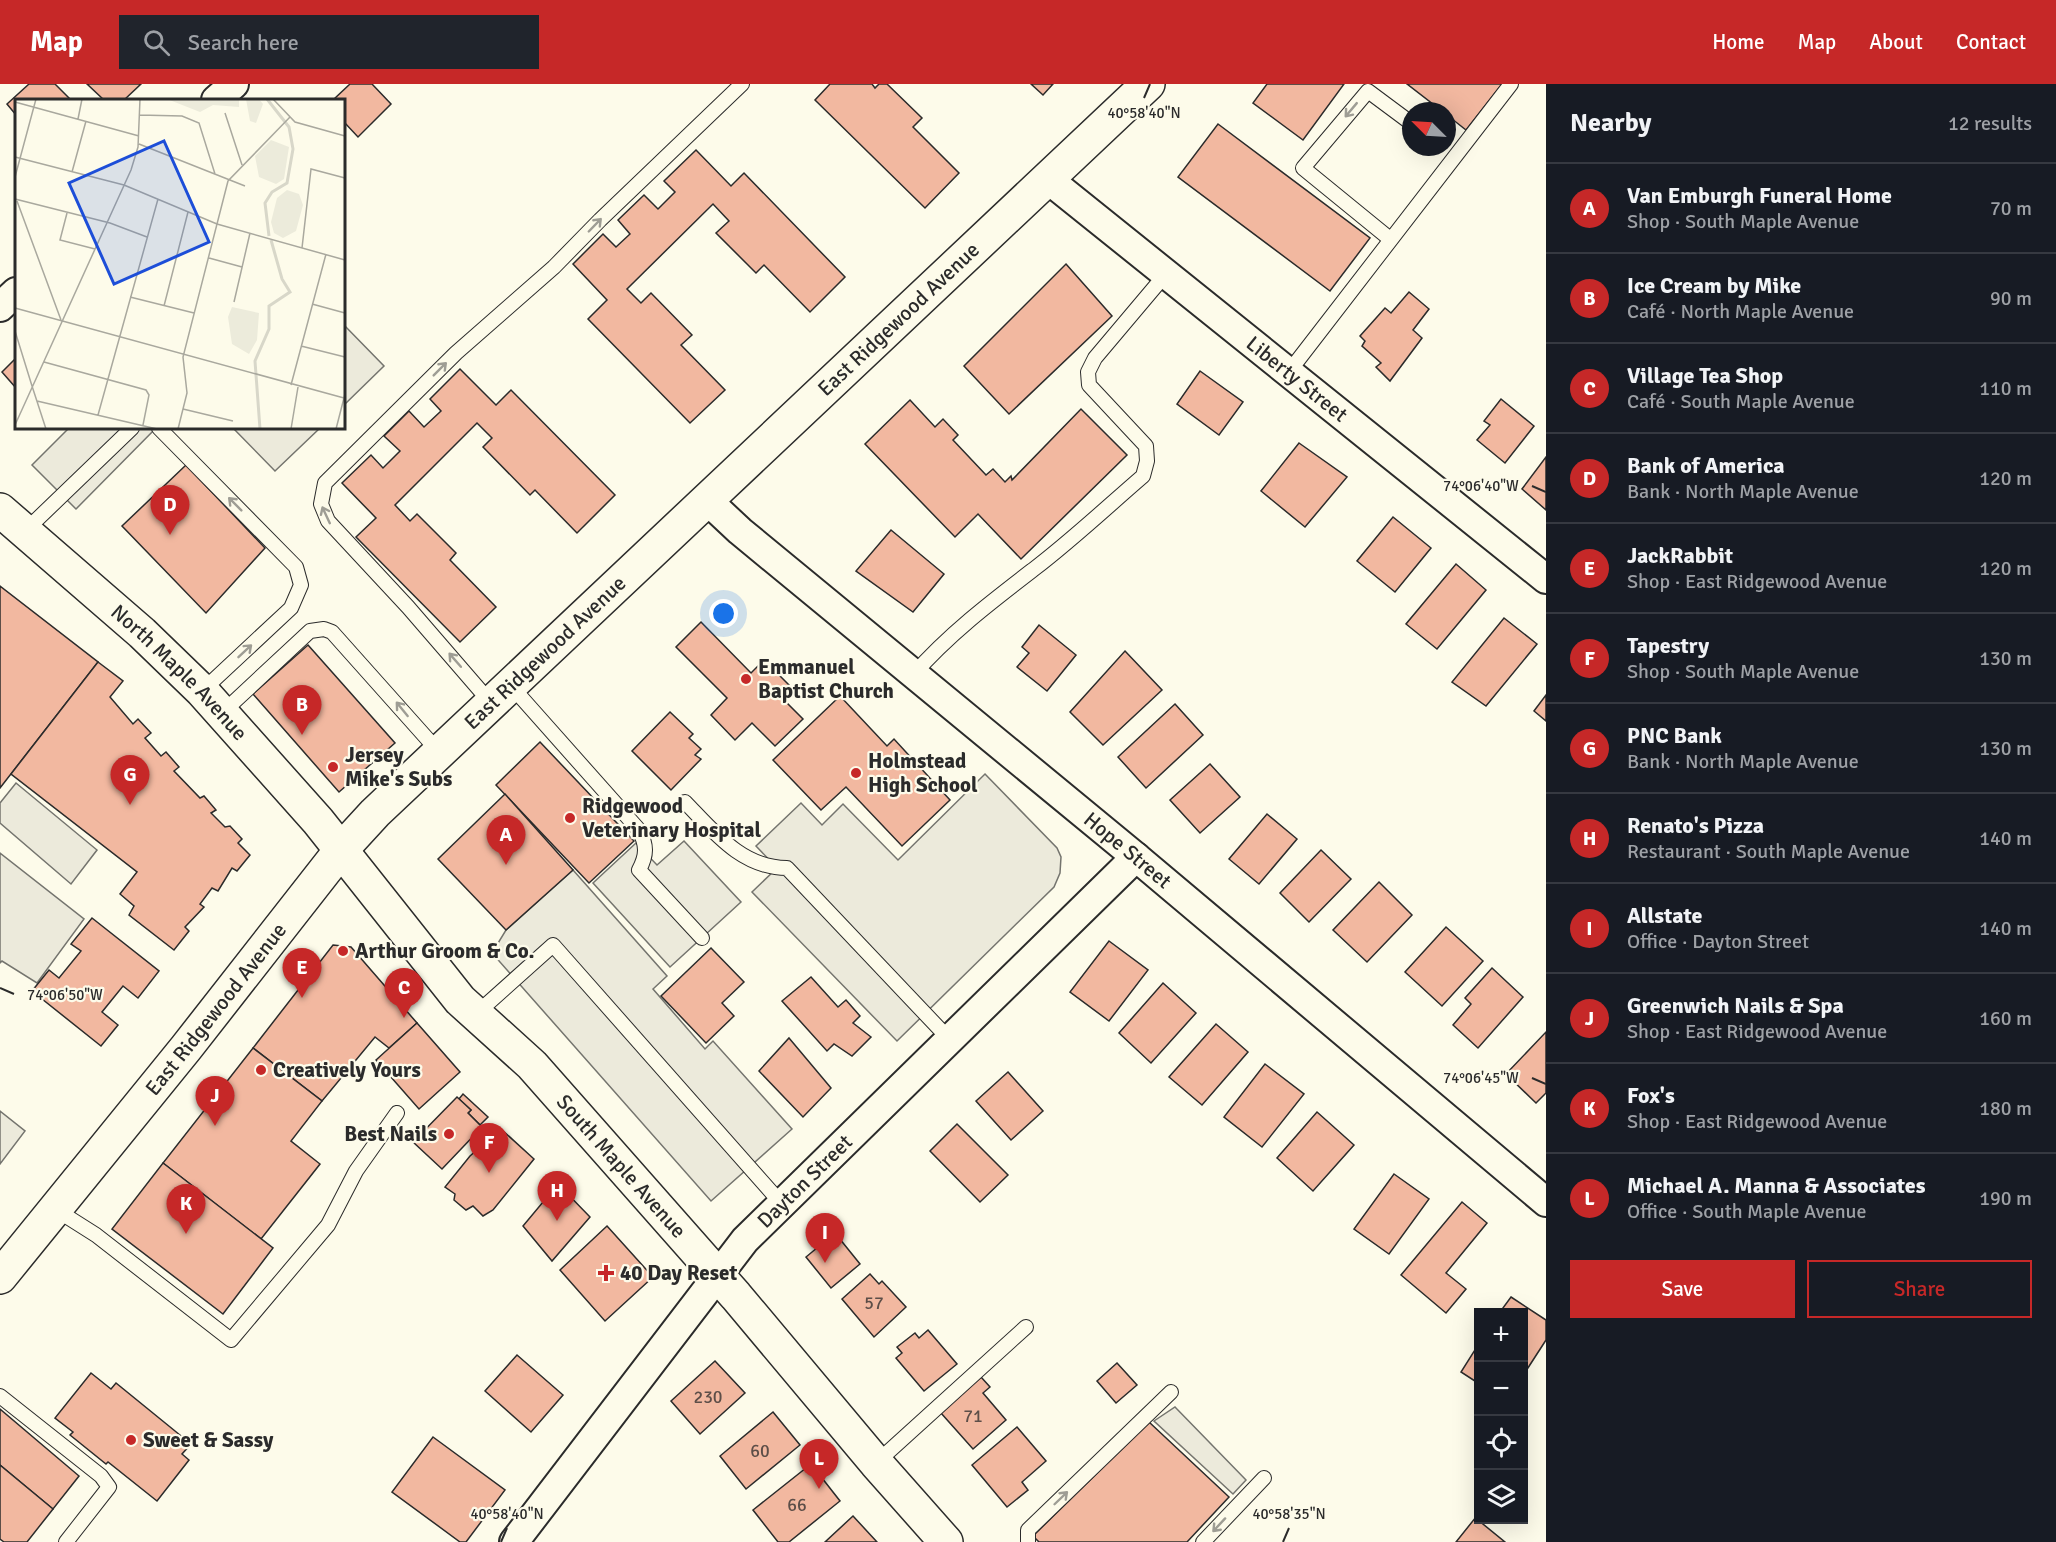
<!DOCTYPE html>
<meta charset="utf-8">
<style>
:root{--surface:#171b24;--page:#20242c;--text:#f1f3f6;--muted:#9ea1a6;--line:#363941;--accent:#c62828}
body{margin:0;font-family:Signika,sans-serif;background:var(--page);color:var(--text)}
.controls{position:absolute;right:18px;bottom:18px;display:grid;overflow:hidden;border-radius:0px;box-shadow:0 6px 24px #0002}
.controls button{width:54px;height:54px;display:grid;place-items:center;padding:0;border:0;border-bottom:2px solid var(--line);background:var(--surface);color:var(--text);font:30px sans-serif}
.compass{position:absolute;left:1402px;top:18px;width:54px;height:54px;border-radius:50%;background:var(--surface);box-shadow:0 6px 24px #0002;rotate:294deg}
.you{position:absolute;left:724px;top:530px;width:21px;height:21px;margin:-15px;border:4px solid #fff;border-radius:50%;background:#1a73e8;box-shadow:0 0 0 9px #1a73e833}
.badge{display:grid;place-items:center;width:39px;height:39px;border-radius:50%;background:var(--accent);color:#fff;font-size:20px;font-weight:700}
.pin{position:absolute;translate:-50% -50px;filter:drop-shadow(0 2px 3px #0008)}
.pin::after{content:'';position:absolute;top:32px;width:21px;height:18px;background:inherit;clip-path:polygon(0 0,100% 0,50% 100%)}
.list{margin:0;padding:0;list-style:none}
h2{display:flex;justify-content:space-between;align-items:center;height:78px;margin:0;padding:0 24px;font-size:26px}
h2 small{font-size:20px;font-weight:400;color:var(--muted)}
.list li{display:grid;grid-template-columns:39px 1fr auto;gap:18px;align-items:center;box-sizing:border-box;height:90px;padding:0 24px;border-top:2px solid var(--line)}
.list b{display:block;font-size:22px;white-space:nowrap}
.list p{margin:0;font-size:20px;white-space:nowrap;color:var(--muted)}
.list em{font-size:20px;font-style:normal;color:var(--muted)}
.actions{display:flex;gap:12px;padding:18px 24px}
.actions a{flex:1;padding:14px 0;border:2px solid var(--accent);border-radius:0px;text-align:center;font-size:21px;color:var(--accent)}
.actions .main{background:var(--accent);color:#fff}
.icon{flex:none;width:33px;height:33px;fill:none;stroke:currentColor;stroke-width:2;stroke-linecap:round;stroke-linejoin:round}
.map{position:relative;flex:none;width:1546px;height:1458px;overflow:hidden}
header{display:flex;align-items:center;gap:36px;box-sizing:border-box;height:84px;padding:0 30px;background:var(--accent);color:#fff}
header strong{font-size:28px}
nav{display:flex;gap:33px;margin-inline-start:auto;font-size:21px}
.search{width:420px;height:54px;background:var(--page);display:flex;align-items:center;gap:15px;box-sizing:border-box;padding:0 21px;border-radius:0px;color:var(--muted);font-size:22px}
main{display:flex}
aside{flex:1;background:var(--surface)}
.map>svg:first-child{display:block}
.parking{fill:#eceadb;stroke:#74746e;stroke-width:1.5}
.building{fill:#f2b8a0;stroke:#2b2b2b;stroke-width:1.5}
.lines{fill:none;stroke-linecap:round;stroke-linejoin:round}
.lane-casing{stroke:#2b2b2b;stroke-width:16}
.street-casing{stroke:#2b2b2b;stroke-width:32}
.secondary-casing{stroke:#2b2b2b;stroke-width:36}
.primary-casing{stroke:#2b2b2b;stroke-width:36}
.lane{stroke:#fdfbea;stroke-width:14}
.street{stroke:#fdfbea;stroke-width:28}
.secondary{stroke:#fdfbea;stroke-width:33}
.primary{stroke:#fdfbea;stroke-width:33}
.oneway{stroke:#9e9d94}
.ticks{fill:none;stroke:#2b2b2b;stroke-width:2}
.poi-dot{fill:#c62828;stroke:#fdfbea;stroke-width:2}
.labels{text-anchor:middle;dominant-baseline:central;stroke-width:4.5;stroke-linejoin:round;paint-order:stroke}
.number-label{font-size:18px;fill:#5d4e48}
.street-label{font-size:21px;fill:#2b2b2b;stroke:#fdfbea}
.poi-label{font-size:21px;font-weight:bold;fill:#2b2b2b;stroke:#fdfbea;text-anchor:start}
.inset-river{fill:none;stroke:#d8d7c9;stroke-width:3}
.inset-road{fill:none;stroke:#a9a89e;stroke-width:1.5}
.view{fill:#1d4ed8;fill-opacity:0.15;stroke:#1d4ed8;stroke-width:3}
.inset-edge{fill:none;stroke:#2b2b2b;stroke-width:3}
.ticks-label{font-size:15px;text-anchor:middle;fill:#2b2b2b;stroke:#fdfbea;stroke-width:4.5;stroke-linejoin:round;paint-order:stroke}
</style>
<header>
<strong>Map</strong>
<div class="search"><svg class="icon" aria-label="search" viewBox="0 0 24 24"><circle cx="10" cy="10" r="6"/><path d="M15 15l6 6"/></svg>Search here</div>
<nav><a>Home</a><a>Map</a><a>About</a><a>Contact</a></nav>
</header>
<main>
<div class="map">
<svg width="1546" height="1458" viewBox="0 0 1546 1458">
<rect width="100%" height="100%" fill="#fdfbea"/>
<g class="parking">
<polygon points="344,241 384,282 344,321"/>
<polygon points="69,344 156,344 76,425 32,381"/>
<polygon points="233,344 320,344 275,387"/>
<polygon points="985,690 1057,764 1061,773 1060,789 1054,803 897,957 752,808 777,784 756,762 801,719 822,741 843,720 898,776"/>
<polygon points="16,699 97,766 71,800 0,739 0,719"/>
<polygon points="684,757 741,818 670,883 593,799 636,759 657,781"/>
<polygon points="0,769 84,835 37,899 2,877 0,879"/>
<polygon points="573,786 667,892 653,905 705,965 713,957 792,1045 711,1117 492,869 506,846"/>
<polygon points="0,1027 25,1047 0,1080"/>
<polygon points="1175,1323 1246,1396 1233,1410 1154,1337"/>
</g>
<g class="building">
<polygon points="29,0 55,0 71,16 16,16 16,31 7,20"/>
<polygon points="87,0 141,0 124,16 104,16"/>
<polygon points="350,0 372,0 391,20 358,53 344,38 344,16 333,16"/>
<polygon points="830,0 872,0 875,4 879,0 887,0 922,34 913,43 959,89 925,124 815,16"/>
<polygon points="1031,0 1053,0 1043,11"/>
<polygon points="1267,0 1344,0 1303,56 1253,19"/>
<polygon points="1407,0 1502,0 1466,46 1447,31 1447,27 1442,27"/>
<polygon points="1218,40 1370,154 1330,207 1178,93"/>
<polygon points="696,66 731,102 744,89 845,193 810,228 764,181 756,189 716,149 729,137 713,120 627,205 641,219 651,209 692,251 681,261 725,306 690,339 588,235 607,216 573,180 603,150 616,163 630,150 618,136 644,111 658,125 675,108 664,97"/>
<polygon points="1066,180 1112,232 1009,330 964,282"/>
<polygon points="1409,208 1429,225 1413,246 1422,254 1390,297 1376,283 1381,279 1362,262 1365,257 1360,252 1385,224 1391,229"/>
<polygon points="16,274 16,304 2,288"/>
<polygon points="460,285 496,321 511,306 615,411 577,449 535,406 530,411 483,363 492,354 477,339 395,421 410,437 417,430 456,469 450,476 496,523 460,558 356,453 376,434 342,399 371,371 383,384 400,367 384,352 409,327 424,343 441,327 430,315"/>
<polygon points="1200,287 1243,318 1219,351 1177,320"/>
<polygon points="1501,315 1534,342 1505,379 1477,356 1490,341 1484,337"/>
<polygon points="910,316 935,343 943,335 958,351 953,356 986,391 993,385 1005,398 1011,392 1012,396 1081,325 1127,371 1021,475 978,430 955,453 865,360"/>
<polygon points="1299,359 1347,393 1305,443 1261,407"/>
<polygon points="1546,373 1546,426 1522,405"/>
<polygon points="186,381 265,464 206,529 122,442"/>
<polygon points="1393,433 1431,464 1395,508 1357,477"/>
<polygon points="891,446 944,490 913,528 856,487"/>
<polygon points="1456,480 1486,506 1437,565 1406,540"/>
<polygon points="0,502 98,578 0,704"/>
<polygon points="1504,534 1537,560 1486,622 1452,598"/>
<polygon points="701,538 751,589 764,576 789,601 779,611 803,635 775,662 752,639 735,656 711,631 727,614 676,563"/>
<polygon points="1039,541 1076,571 1047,607 1017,583 1029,569 1022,563"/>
<polygon points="308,561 395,659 339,708 253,610"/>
<polygon points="1125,567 1162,606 1103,661 1070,628"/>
<polygon points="98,578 123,597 110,613 133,640 138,635 151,649 145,654 161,672 166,668 179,683 174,687 200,714 204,712 216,726 211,729 225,743 230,742 242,755 238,759 250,771 237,787 232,784 218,807 212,804 200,820 204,823 185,843 189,847 174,866 129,831 134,822 120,810 137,788 11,690"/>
<polygon points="1546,611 1546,637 1534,627"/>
<polygon points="840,612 887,662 894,655 950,716 902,762 846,703 821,726 773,676"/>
<polygon points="1175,620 1203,651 1146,704 1118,673"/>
<polygon points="670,628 693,650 689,654 701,665 695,671 701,675 671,706 632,667"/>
<polygon points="540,658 634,757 589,799 496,701"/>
<polygon points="1210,680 1240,713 1200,749 1170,716"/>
<polygon points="505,710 573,786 506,846 438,775"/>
<polygon points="1267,730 1297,755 1259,800 1229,775"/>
<polygon points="1321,766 1351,795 1309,838 1280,809"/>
<polygon points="1379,798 1412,831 1367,878 1333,846"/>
<polygon points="92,834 159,887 138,914 123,902 102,928 118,941 101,962 32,907 49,886 59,894 81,867 71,860"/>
<polygon points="1446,843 1483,877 1442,922 1405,888"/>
<polygon points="1109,857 1148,886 1109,937 1070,908"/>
<polygon points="333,861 351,863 417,939 389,964 375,953 322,1017 253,964"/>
<polygon points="711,864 744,898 722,919 734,932 706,959 661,912"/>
<polygon points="1492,884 1523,913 1478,964 1453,941 1471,920 1465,914"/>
<polygon points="811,893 838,923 846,916 860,932 853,939 871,953 852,972 834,960 827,967 782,917"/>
<polygon points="1163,899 1196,929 1151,979 1119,949"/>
<polygon points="417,939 460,988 419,1025 376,976"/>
<polygon points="1216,940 1248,968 1202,1021 1169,993"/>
<polygon points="1546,948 1546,1009 1536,1019 1506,990"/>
<polygon points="789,954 831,1004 803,1033 759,987"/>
<polygon points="253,964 322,1017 291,1057 320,1080 261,1155 163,1079"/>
<polygon points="1265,980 1304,1010 1262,1063 1224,1033"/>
<polygon points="1008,988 1043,1027 1011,1056 976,1017"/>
<polygon points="463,1010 488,1033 480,1041 468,1029 471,1026 459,1015"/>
<polygon points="457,1013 471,1026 468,1029 482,1043 442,1085 413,1058"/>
<polygon points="1317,1028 1354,1061 1313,1107 1277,1074"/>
<polygon points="957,1040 1008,1091 980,1118 930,1067"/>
<polygon points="501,1045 534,1075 493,1126 483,1132 473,1122 466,1126 454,1116 455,1110 445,1103 470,1072"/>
<polygon points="163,1079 273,1164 223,1230 112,1145"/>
<polygon points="1394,1090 1429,1115 1389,1170 1354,1145"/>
<polygon points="558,1100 590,1133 552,1177 523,1142"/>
<polygon points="1462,1118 1487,1139 1446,1189 1466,1205 1446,1229 1401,1191"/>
<polygon points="607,1142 653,1193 605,1237 560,1186"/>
<polygon points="835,1149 860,1180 831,1204 806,1173"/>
<polygon points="870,1190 879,1200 882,1197 906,1223 874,1253 842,1215"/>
<polygon points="1511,1213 1546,1236 1546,1256 1524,1290 1524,1228 1500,1228"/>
<polygon points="928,1246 957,1280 924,1307 896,1274 902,1269 897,1263 915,1249 919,1254"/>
<polygon points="1478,1261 1478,1299 1461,1288"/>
<polygon points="517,1271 563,1311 531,1348 485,1307"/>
<polygon points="715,1277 745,1309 700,1350 671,1317"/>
<polygon points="1117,1279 1137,1301 1116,1319 1097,1297"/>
<polygon points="91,1289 111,1305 116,1299 191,1360 182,1370 189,1376 157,1417 108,1378 106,1380 70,1351 73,1348 55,1334"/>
<polygon points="981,1293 990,1303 983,1309 1006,1336 973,1365 941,1329"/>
<polygon points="0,1325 79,1392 53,1425 0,1381"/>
<polygon points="773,1328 800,1361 746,1405 720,1372"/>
<polygon points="1149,1338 1229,1413 1187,1458 1039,1458 1033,1452"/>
<polygon points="1017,1343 1046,1377 1022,1398 1028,1406 1007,1423 972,1381"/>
<polygon points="433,1353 505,1406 466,1458 460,1458 392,1408"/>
<polygon points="811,1380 840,1417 789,1458 778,1458 753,1426"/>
<polygon points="0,1381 53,1425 27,1458 4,1458 0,1455"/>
<polygon points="853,1432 877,1458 825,1458"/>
<polygon points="1476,1433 1478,1436 1505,1458 1456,1458"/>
</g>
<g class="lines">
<g class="lane-casing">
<g id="lane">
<polyline points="1390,155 1303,84 1368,7 1411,39"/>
<polyline points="1288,289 1511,0"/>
<polyline points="159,344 296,483 301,501 291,524 202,607"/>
<polyline points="24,448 132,344"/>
<path d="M913 591C949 550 991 518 1034 485 1072 456 1107 423 1143 392L1147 377 1146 362 1089 301 1088 288 1095 274 1165 191"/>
<path d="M512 603 639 746C647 761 647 771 639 786L702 854"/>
<polyline points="491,619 408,523 328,437 321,420 325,399 456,269 554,183 600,136 742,0"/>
<polyline points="222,629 310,547 324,545 332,548 439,668"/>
<path d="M685 718C714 748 742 784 787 784L951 957"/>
<polyline points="476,930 553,861 781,1119"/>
<polyline points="55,1125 96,1151 231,1256 328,1141 356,1087 397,1029"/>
<polyline points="0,1312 101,1392 109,1403 66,1458"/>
<polyline points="876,1379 1026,1243"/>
<polyline points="1028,1458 1028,1446 1171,1308"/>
<polyline points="1203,1458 1264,1394"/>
</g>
</g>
<g class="street-casing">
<g id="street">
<polyline points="216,16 234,0"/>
<path id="s1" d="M1049 96 1546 495"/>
<polyline points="0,223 16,208"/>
<path id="s2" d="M708 417 740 447 1136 773 1546 1118"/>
<path id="s3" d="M514 1458 745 1156 1136 773"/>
</g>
</g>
<g class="secondary-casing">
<g id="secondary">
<path id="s4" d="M0 1193 186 964 341 766"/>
</g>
</g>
<g class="primary-casing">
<g id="primary">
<path id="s5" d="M0 426 142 549 202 607 318 737 460 916 532 981 736 1212 876 1379 946 1458"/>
<path id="s6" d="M341 766 375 729 1148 0"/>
</g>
</g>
<use href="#lane" class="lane"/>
<use href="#street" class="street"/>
<use href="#secondary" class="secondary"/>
<use href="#primary" class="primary"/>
</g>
<defs><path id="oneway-shaft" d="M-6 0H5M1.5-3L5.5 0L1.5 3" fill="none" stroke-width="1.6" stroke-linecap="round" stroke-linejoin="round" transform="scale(1.5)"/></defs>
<g class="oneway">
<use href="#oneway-shaft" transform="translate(1351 26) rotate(130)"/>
<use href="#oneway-shaft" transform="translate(595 141) rotate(-46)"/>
<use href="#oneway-shaft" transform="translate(440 285) rotate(-45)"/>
<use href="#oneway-shaft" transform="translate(235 420) rotate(-135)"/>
<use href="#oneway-shaft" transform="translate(326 431) rotate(-115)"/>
<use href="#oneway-shaft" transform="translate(245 567) rotate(-43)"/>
<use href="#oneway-shaft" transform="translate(455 576) rotate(-131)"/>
<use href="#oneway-shaft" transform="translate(402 625) rotate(-129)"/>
<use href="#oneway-shaft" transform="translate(1061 1414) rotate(-44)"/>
<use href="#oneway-shaft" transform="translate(1219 1441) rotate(133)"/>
</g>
<path class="ticks" d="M1144 14 1150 0M1532 402 1546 408M0 904 14 910M1532 994 1546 1000M501 1458 507 1444M1283 1458 1289 1444"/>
<g class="poi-dot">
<circle cx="746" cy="595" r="6"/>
<circle cx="333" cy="683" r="6"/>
<circle cx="856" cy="689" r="6"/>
<circle cx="570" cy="734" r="6"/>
<circle cx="343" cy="867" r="6"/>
<circle cx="261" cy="986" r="6"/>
<circle cx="449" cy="1050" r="6"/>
<path d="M603 1180h6v6h6v6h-6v6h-6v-6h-6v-6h6z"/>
<circle cx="131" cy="1356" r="6"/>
</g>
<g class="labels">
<g class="number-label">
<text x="874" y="1219">57</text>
<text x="708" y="1313">230</text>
<text x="973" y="1332">71</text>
<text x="760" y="1367">60</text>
<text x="797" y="1421">66</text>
</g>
<g class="street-label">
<text stroke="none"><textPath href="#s6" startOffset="770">East Ridgewood Avenue</textPath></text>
<text stroke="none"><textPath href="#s1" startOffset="318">Liberty Street</textPath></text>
<text stroke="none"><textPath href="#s6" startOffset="284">East Ridgewood Avenue</textPath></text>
<text stroke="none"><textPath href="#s5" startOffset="242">North Maple Avenue</textPath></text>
<text stroke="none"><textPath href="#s2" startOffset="546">Hope Street</textPath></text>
<text stroke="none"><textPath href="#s4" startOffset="344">East Ridgewood Avenue</textPath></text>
<text stroke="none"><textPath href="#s5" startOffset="906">South Maple Avenue</textPath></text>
<text stroke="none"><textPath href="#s3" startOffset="464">Dayton Street</textPath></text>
</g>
<g class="poi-label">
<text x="758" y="583">Emmanuel<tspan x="758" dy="24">Baptist Church</tspan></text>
<text x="345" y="671">Jersey<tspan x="345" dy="24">Mike's Subs</tspan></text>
<text x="868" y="677">Holmstead<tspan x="868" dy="24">High School</tspan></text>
<text x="582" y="722">Ridgewood<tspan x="582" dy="24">Veterinary Hospital</tspan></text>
<text x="355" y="867">Arthur Groom &amp; Co.</text>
<text x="273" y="986">Creatively Yours</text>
<text x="437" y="1050" text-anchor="end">Best Nails</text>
<text x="620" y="1189">40 Day Reset</text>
<text x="143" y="1356">Sweet &amp; Sassy</text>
</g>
</g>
<g transform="translate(15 15)">
<rect width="330" height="330" fill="#fdfbea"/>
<path d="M152 0H224V8L198 6 185 13ZM231 0H244L248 5 241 24 235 22ZM256 41 274 48 269 80 261 85 244 78 240 57ZM272 91 284 95 288 106 281 132 268 139 259 134 256 123 262 99ZM217 208 244 214 242 241 234 255 217 245 213 218Z" fill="#ecebdb"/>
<path class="inset-river" d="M252 0 274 28 278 50 272 84 257 93 250 104 254 137M245 330 240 262 254 230V207L275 193 267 180 256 141"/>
<path class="inset-road" d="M258 0 280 23 330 37M0 3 124 37M210 14 227 66M124 16 167 17 184 24 200 75M63 20 67 0M124 45 230 87M0 58 109 86M57 73 71 22M0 78 21 0M109 86 202 125 330 161M0 100 95 124 132 138M2 102 46 221M52 114 45 141 80 150M287 149 296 70 330 79M194 159 227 168M115 198 179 214M219 203 235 134M297 205 330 214M149 207 173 113M0 209 329 299M0 232 17 287M286 247 330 258M29 263 131 291 134 296 128 326M276 286 311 155M17 287 31 330M22 302 142 330M168 310 218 322M83 316 143 100M0 326 116 71 123 48 125 0M163 330 172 294 168 258 213 82 275 18M276 330 283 288M321 330 330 295"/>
<path class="view" d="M149 42 194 143 99 185 54 84Z"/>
<rect width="330" height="330" class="inset-edge"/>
</g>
<g class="ticks-label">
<text x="1144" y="34">40°58'40"N</text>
<text x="1481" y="407">74°06'40"W</text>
<text x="65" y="916">74°06'50"W</text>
<text x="1481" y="999">74°06'45"W</text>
<text x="507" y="1435">40°58'40"N</text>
<text x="1289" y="1435">40°58'35"N</text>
</g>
</svg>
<div class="controls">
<button>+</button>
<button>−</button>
<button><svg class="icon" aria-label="locate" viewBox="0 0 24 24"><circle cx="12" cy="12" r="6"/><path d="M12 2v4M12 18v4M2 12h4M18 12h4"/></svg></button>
<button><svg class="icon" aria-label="layers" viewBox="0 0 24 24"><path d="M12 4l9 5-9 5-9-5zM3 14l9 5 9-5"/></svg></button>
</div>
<svg class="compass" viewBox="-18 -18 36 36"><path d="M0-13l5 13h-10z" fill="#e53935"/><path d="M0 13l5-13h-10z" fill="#9ea1a6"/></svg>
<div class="you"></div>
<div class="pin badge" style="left:506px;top:781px">A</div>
<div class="pin badge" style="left:302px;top:651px">B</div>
<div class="pin badge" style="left:404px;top:934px">C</div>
<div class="pin badge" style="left:170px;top:451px">D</div>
<div class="pin badge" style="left:302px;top:914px">E</div>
<div class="pin badge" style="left:489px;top:1089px">F</div>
<div class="pin badge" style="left:130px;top:721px">G</div>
<div class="pin badge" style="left:557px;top:1137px">H</div>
<div class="pin badge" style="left:825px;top:1179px">I</div>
<div class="pin badge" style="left:215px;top:1042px">J</div>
<div class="pin badge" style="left:186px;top:1150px">K</div>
<div class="pin badge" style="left:819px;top:1405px">L</div>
</div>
<aside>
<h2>Nearby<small>12 results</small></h2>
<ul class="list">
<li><span class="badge">A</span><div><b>Van Emburgh Funeral Home</b><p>Shop · South Maple Avenue</p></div><em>70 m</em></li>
<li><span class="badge">B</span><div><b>Ice Cream by Mike</b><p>Café · North Maple Avenue</p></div><em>90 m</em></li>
<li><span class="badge">C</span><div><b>Village Tea Shop</b><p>Café · South Maple Avenue</p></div><em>110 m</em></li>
<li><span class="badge">D</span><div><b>Bank of America</b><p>Bank · North Maple Avenue</p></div><em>120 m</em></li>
<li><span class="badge">E</span><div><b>JackRabbit</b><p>Shop · East Ridgewood Avenue</p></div><em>120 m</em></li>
<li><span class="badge">F</span><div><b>Tapestry</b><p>Shop · South Maple Avenue</p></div><em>130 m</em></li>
<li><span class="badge">G</span><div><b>PNC Bank</b><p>Bank · North Maple Avenue</p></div><em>130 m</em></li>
<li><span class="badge">H</span><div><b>Renato's Pizza</b><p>Restaurant · South Maple Avenue</p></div><em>140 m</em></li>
<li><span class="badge">I</span><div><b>Allstate</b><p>Office · Dayton Street</p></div><em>140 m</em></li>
<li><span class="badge">J</span><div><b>Greenwich Nails &amp; Spa</b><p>Shop · East Ridgewood Avenue</p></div><em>160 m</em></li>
<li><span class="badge">K</span><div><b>Fox's</b><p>Shop · East Ridgewood Avenue</p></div><em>180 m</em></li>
<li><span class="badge">L</span><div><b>Michael A. Manna &amp; Associates</b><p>Office · South Maple Avenue</p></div><em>190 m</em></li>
</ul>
<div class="actions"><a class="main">Save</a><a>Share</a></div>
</aside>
</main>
